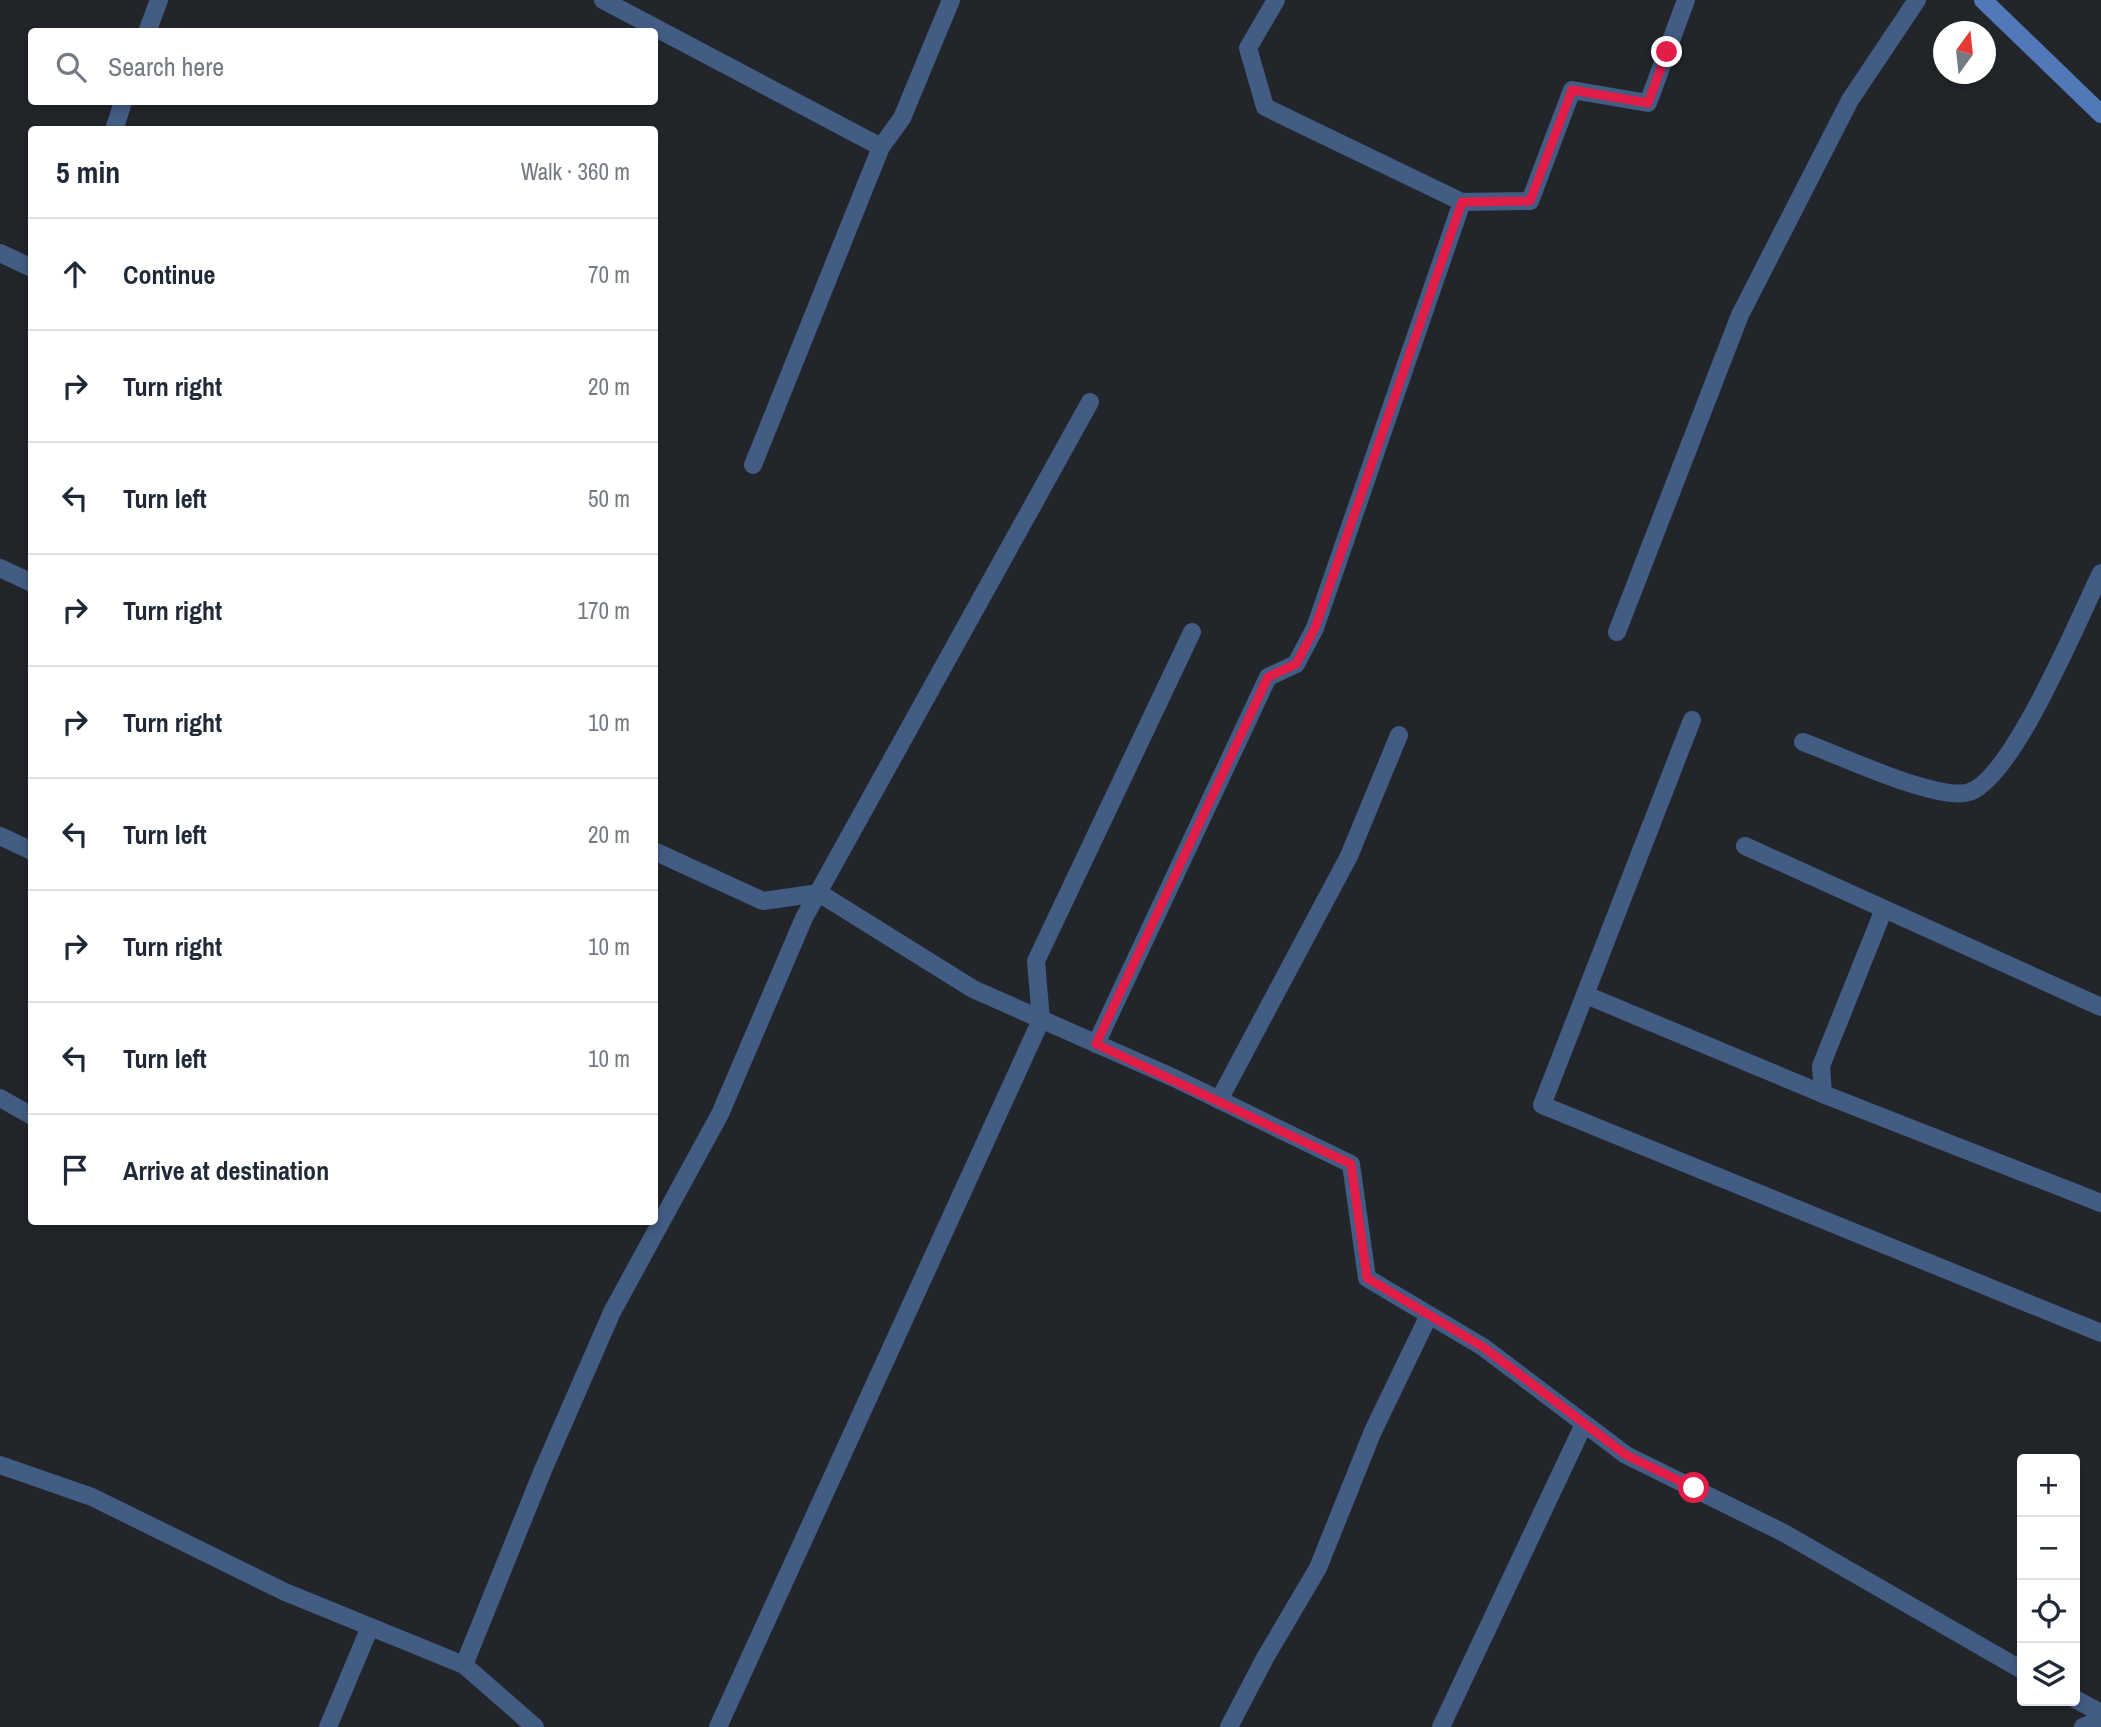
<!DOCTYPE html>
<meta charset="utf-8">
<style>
:root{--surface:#fff;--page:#f2f2f3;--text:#1f2937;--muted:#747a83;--line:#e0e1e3}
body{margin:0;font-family:"Archivo Narrow",sans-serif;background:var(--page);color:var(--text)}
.controls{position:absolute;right:21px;bottom:21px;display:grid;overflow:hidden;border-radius:7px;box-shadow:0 4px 10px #0003}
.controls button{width:63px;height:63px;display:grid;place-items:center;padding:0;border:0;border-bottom:2px solid var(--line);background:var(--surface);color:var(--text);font:35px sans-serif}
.compass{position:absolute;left:1933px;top:21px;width:63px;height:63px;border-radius:50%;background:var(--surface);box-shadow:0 4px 10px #0003;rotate:15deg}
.stop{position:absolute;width:21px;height:21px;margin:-16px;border:5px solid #e11d48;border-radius:50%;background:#fff}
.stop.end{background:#e11d48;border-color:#fff;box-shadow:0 2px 7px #0008}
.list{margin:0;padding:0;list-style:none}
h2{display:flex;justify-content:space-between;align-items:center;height:91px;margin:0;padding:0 28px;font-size:30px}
h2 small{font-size:23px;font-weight:400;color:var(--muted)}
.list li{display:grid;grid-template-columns:46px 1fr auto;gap:21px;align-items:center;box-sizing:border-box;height:112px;padding:0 28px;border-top:2px solid var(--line)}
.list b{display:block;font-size:26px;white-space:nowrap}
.list em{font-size:23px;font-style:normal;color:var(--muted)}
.icon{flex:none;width:38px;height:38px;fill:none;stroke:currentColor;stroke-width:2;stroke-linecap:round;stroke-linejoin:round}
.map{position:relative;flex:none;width:2101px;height:1727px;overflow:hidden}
.search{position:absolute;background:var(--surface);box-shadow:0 4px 10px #0003;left:28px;top:28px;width:630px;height:77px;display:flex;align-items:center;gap:18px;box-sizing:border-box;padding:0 24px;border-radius:7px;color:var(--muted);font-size:26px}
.panel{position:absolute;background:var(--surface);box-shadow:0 4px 10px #0003;left:28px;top:126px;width:630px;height:1099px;border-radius:7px}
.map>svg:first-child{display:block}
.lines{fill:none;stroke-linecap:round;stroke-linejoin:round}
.service{stroke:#425c84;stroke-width:18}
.minor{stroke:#425c84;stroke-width:18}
.tertiary{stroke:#425c84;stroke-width:18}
.secondary{stroke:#5179ba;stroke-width:18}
.route{stroke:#e11d48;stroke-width:9}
</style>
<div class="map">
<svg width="2101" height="1727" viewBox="0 0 2101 1727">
<rect width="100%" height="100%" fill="#22262b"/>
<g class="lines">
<path class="service" d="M1803 742C1839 755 1931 799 1966 793 2011 785 2080 615 2101 573"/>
<g class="minor">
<polyline points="603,0 881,147"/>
<polyline points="1276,0 1248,48 1265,107 1462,202 1530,201 1572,90 1648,103 1686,0"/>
<polyline points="147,32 159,0"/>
<polyline points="114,130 123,102"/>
<polyline points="0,253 32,268"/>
<polyline points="753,465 881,147 902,118 951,0"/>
<polyline points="0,568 32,583"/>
<polyline points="1617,632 1740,315 1850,100 1917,0"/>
<polyline points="1692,720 1542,1105 2101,1333"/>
<polyline points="0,836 32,851"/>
<polyline points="1745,846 2101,1007"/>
<polyline points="654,851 763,901 819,893 973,989 1174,1078 1351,1164 1367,1278 1483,1347 1626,1455 1784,1533 2022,1670"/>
<polyline points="1884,909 1821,1066 1823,1094 2101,1203"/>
<polyline points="1586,995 1823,1094"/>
<polyline points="1096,1044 1268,677 1296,664 1315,628 1462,202"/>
<polyline points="0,1098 32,1116"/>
<polyline points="1219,1100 1349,856 1399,735"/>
<polyline points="0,1465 92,1497 285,1592 464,1665"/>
<polyline points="2075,1699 2101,1713"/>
<polyline points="328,1727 370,1627"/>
<polyline points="535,1727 464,1665 543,1470 612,1312 720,1114 804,918 1090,402"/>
<polyline points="718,1727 1041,1020 1036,961 1192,632"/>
<polyline points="1229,1727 1265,1658 1318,1568 1373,1431 1429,1315"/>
<polyline points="1441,1727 1584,1424"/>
</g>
<polyline class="tertiary" points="2083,1727 2101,1720"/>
<polyline class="secondary" points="1983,0 2101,114"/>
</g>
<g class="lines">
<polyline class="route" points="1667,52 1648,103 1572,90 1530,201 1462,202 1315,628 1296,664 1268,677 1096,1044 1351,1164 1367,1278 1483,1347 1626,1455 1694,1488"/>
</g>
</svg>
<div class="controls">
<button>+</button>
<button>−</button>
<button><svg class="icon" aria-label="locate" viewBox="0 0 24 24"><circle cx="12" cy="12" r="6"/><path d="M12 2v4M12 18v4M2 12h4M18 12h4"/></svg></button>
<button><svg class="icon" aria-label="layers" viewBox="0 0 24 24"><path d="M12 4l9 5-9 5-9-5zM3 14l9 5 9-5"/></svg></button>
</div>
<svg class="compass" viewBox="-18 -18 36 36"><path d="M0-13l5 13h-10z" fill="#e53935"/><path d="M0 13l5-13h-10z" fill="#747a83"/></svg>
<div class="stop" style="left:1694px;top:1488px"></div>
<div class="stop end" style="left:1667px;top:52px"></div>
<div class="search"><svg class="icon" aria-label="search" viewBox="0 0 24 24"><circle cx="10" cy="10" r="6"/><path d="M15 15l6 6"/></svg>Search here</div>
<section class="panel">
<h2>5 min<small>Walk · 360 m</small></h2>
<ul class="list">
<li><svg class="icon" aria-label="ahead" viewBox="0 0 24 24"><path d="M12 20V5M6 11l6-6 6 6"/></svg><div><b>Continue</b></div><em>70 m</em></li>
<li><svg class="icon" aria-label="right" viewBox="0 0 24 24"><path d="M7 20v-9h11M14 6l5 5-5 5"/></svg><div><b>Turn right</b></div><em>20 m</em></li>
<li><svg class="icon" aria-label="left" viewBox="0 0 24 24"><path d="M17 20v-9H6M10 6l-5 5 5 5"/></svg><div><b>Turn left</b></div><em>50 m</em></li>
<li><svg class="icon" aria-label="right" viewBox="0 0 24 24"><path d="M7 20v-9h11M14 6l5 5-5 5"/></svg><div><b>Turn right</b></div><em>170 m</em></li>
<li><svg class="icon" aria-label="right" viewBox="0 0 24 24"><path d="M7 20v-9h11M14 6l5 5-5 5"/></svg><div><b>Turn right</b></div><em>10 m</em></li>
<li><svg class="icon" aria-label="left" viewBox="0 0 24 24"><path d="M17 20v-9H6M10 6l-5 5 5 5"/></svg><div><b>Turn left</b></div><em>20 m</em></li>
<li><svg class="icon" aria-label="right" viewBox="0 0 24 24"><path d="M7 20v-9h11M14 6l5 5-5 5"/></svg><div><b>Turn right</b></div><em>10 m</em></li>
<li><svg class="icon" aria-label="left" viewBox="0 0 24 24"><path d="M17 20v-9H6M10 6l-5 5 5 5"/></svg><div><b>Turn left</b></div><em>10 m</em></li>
<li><svg class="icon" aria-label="arrive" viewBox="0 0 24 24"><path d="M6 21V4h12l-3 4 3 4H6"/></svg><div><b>Arrive at destination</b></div></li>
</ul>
</section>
</div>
